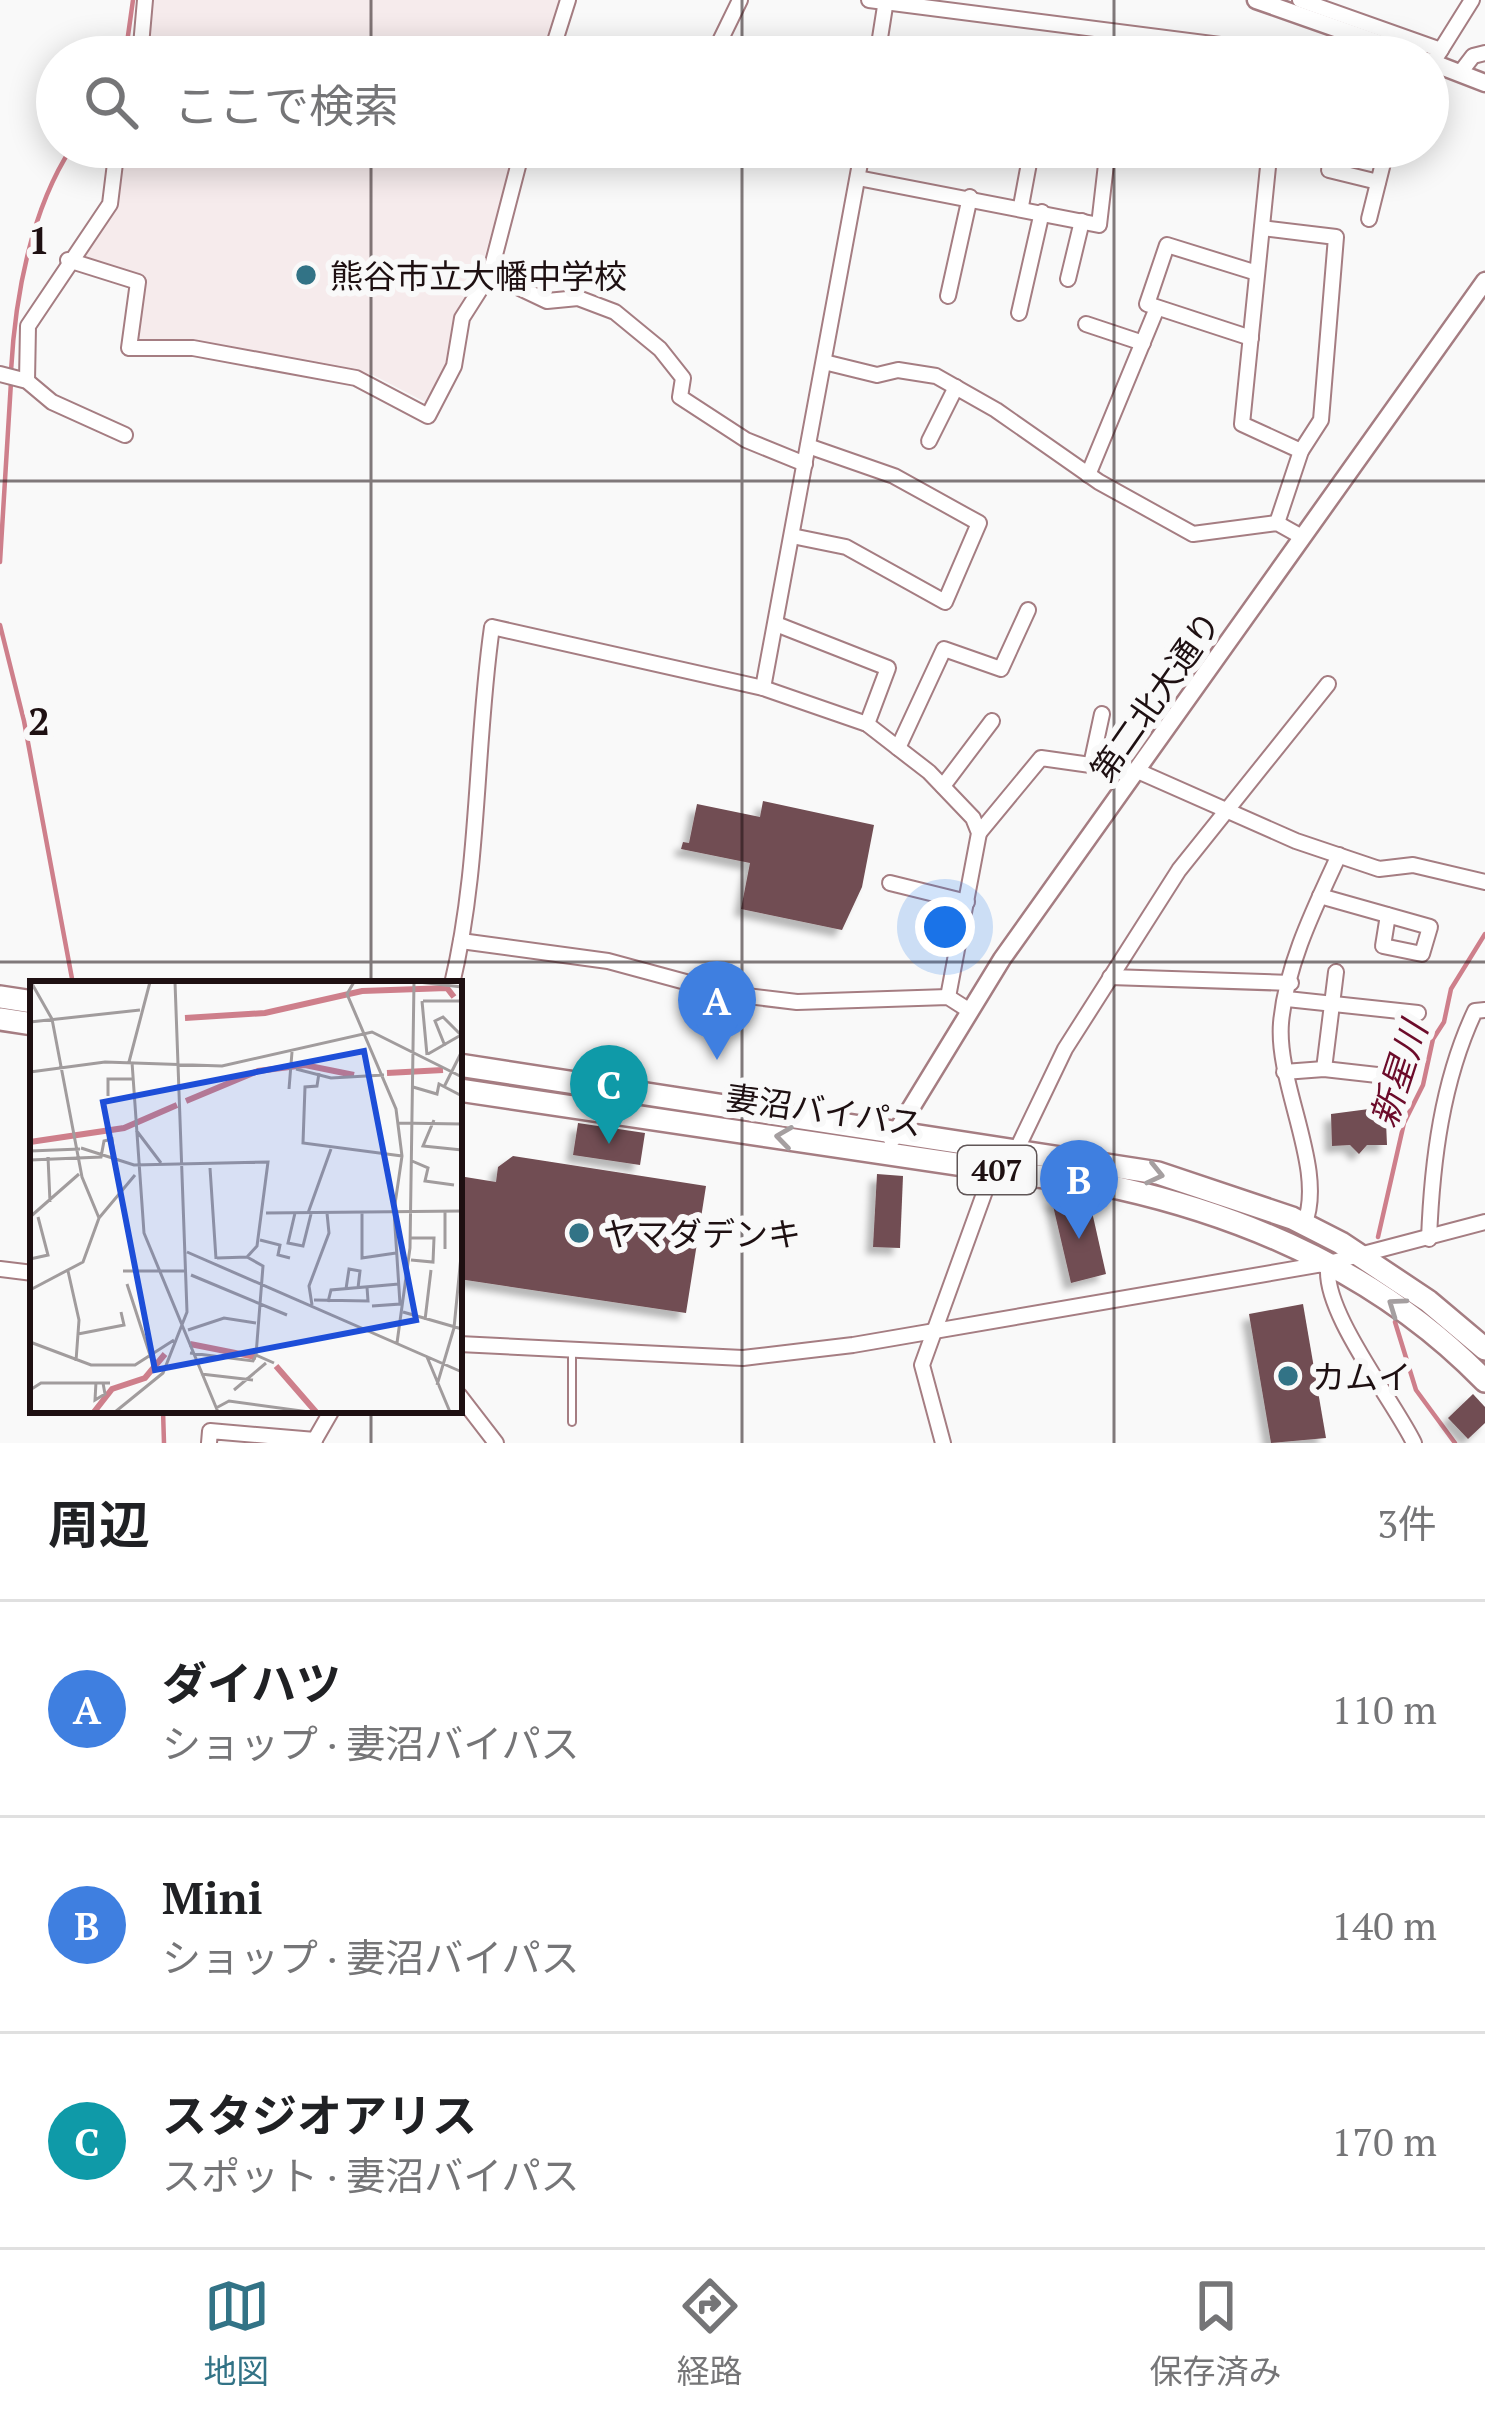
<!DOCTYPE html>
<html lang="ja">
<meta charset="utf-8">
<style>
:root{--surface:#fff;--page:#f2f2f2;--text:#202124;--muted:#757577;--line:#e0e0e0;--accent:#327386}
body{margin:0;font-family:"PT Serif","Noto Sans JP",serif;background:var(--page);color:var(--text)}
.you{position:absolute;left:945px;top:927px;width:42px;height:42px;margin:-30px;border:9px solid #fff;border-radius:50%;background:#1a73e8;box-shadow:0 0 0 18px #1a73e833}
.badge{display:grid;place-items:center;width:78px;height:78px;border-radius:50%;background:var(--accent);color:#fff;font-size:39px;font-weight:700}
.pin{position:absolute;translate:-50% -99px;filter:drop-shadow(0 3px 6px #0008)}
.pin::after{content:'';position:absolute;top:63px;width:42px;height:36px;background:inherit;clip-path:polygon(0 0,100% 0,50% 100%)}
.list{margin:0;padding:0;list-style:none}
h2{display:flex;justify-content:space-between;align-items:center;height:156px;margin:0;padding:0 48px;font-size:51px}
h2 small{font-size:39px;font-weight:400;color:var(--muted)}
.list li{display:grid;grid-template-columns:78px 1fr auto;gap:36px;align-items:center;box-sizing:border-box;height:216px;padding:0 48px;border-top:3px solid var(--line)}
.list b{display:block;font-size:45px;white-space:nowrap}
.list p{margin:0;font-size:39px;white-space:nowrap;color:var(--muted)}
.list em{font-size:39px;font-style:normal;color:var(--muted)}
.icon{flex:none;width:66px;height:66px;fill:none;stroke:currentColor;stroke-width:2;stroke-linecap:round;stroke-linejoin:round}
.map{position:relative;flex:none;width:1485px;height:1443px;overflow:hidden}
.search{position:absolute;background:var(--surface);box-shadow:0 6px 30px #0003;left:36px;right:36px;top:36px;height:132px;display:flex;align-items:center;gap:30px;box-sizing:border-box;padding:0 42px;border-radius:66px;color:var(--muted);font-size:45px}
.sheet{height:804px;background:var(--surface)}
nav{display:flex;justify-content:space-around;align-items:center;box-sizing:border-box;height:168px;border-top:3px solid var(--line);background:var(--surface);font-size:33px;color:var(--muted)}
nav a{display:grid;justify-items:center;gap:6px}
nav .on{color:var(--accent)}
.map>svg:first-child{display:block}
.built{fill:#f6ebec}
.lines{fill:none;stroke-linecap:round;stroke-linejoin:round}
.stream{stroke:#ce7f8b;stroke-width:4.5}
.building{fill:#714d52;filter:url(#shadow)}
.service-casing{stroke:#a57d82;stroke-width:10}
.minor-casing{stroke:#a57d82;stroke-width:18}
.tertiary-casing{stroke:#a57d82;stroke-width:21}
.trunk-casing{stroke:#a57d82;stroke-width:26}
.service{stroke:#fff;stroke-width:6}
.minor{stroke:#fff;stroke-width:14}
.tertiary{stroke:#fff;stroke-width:16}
.trunk{stroke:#fff;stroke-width:21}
.oneway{stroke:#a59fa0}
.grid{fill:none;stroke:#1e1012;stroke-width:3;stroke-opacity:0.55}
.poi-dot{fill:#327386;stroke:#f9f9f9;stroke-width:4.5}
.labels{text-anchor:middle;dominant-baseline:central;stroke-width:12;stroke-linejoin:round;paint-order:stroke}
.shield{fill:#f9f9f9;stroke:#605657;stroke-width:3}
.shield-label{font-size:30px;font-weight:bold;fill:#1e1012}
.poi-label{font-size:33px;fill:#1e1012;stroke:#f9f9f9;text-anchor:start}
.street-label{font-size:33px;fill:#1e1012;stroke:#f9f9f9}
.water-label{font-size:36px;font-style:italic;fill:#6c0b2a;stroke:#f9f9f9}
.inset-river{fill:none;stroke:#ce7f8b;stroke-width:6}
.inset-road{fill:none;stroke:#a19c9d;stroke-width:3}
.view{fill:#1d4ed8;fill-opacity:0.15;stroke:#1d4ed8;stroke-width:6}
.inset-edge{fill:none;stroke:#1e1012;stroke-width:6}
.grid-label{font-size:39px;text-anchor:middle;font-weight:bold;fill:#1e1012;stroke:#f9f9f9;stroke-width:12;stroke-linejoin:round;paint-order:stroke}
</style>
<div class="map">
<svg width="1485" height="1443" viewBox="0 0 1485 1443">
<defs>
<filter id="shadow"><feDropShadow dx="-7" dy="7" stdDeviation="3" flood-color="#0004"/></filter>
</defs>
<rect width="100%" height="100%" fill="#f9f9f9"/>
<g class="built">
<polygon points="153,0 562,0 545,57 146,57"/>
<polygon points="123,147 518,147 480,271 461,303 445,373 429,404 373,375 295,359 181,339 143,345 138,338 146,279 82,259 81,251 117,203"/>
</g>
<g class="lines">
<g class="stream">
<polyline points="125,57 133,0"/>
<path d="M11 371C15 297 31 209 72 147"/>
<polyline points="0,562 11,382"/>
<polyline points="0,625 24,721 73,984"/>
<polyline points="1378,1237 1404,1123 1423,1085 1433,1039 1444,1022 1451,989 1485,934"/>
<polyline points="1395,1322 1416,1390 1455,1443"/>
<polyline points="163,1410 164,1443"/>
</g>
</g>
<g class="building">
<polygon points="763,801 874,825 862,887 842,930 741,909 750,863 681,849 683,842 689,843 697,804 760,817"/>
<polygon points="1369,1109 1375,1122 1386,1122 1387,1145 1367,1145 1359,1154 1350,1145 1332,1146 1331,1114"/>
<polygon points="578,1123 645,1133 640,1165 573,1155"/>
<polygon points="513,1156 706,1186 686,1313 459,1279 459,1176 496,1182 498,1167"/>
<polygon points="877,1174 903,1176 900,1248 873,1247"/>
<polygon points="1051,1197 1090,1203 1106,1274 1071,1283"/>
<polygon points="1303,1304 1326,1438 1271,1443 1249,1314"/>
<polygon points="1473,1394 1485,1407 1485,1423 1468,1439 1448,1418"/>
</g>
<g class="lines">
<g class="service-casing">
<polyline id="service" points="572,1422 572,1352"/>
</g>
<g class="minor-casing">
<g id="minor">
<polyline points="869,0 1314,57"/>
<polyline points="1300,0 1441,50"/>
<polyline points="720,41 740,0"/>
<polyline points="1437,56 1472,0"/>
<polyline points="140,57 145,0"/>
<polyline points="550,57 568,0"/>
<polyline points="877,57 886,0"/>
<polyline points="1110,57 1110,33"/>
<polyline points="1460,73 1473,56 1485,53"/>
<polyline points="1270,147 1242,424 1301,451"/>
<polyline points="1329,170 1378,182"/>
<polyline points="858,178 1099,225 1108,147"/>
<polyline points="1021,206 1032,147"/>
<polyline points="1369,219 1387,147"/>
<polyline points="1262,228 1336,237 1321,420 1301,451 1277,523"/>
<polyline points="68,260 138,282 129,348 193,348 356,378 428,416 454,366 462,318 490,274 523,147"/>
<polyline points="490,274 547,301 578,298 615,312 660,349 683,378 680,397 746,440 805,464"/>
<polyline points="1068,279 1082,221"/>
<polyline points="948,296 970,197"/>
<polyline points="1019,313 1042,212"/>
<polyline points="1086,324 1143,343"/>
<polyline points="1251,338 1147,304 1167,245 1257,273"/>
<polyline points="824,362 877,375 898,370 936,376 996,410 1099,482 1193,534 1277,523 1302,537"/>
<polyline points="0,374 27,381 52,402 125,435"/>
<polyline points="27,381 28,326 110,204 117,147"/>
<polyline points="929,441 956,387"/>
<polyline points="1088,475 1157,308"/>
<polyline points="792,536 846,547 945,602 979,523 894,476 808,446"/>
<polyline points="776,624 888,668 867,724"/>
<polyline points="763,688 863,147"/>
<polyline points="898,748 944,649 1001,669 1028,610"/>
<polyline points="1091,765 1102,714"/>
<polyline points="943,786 992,721"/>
<polyline points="979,833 1041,758 1140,772 1296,841 1379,869 1413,865 1485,882"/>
<polyline points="890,883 967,902"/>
<polyline points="1320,896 1430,927 1422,954 1383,946 1388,915"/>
<polyline points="461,941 608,961 730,994 797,1002 948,997 970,1011"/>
<polyline points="1110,977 1291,983"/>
<path d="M452 984C480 868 475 745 492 627L763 688 867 724 929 772 973 818 979 833 948 997"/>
<polyline points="1287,999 1418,1013"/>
<polyline points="1324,1069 1336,972"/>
<polyline points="1284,1072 1324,1069 1395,1077"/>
<polyline points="1016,1151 1065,1049 1179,870 1328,684"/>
<path d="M1304 1225C1327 1170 1276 1085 1281 1023 1286 965 1315 907 1339 855"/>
<path d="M1429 1239C1432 1161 1442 1081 1475 1011L1485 1010"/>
<path d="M1329 1263C1318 1306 1394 1401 1414 1443"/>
<polyline points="0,1269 33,1273"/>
<polyline points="459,1344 743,1358 853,1345 1329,1263 1485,1222"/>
<polyline points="459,1395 496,1443"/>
<polyline points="209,1443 210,1431 315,1440"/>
<polyline points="313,1443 332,1410"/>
<polyline points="943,1443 922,1365 993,1169"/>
</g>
</g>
<g class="tertiary-casing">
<g id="tertiary">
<polyline points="1256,0 1418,57"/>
<polyline points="1428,61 1485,83"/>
<polyline points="892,1139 1002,959 1485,281"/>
</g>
</g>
<g class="trunk-casing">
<g id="trunk">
<polyline points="0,997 33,1002"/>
<polyline points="0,1019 33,1024"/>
<polyline points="459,1065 1158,1173 1292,1218 1341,1243 1428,1301 1485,1349"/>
<path d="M459 1090 1118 1188C1256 1219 1385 1278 1485 1381"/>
</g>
</g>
<use href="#service" class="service"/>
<use href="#minor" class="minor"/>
<use href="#tertiary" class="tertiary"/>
<use href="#trunk" class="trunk"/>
</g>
<defs><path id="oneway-chevron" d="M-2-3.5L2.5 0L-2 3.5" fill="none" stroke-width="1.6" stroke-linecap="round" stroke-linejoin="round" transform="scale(3)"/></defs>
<g class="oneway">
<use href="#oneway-chevron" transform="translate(784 1137) rotate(-172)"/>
<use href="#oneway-chevron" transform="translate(1155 1174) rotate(13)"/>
<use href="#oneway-chevron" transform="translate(1396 1306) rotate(-145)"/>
</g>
<path class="grid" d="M371 0V57M742 0V57M1114 0V57M371 147V984M742 147V1443M1114 147V1443M0 481H1485M0 962H1485M371 1410V1443"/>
<g class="poi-dot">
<circle cx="306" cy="275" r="12"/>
<circle cx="579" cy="1233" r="12"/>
<circle cx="1288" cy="1376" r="12"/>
</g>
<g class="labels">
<rect class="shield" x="958" y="1146" width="78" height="48" rx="9"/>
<g class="shield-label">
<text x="997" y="1170">407</text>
</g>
<g class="poi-label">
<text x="330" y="275">熊谷市立大幡中学校</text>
<text x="603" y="1233">ヤマダデンキ</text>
<text x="1312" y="1376">カムイ</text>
</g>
<g class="street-label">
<text transform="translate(1155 696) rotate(-55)">第二北大通り</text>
<text transform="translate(824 1110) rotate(8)">妻沼バイパス</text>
</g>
<g class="water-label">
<text transform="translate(1398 1074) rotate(-72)">新星川</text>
</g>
</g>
<g transform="translate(30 981)">
<rect width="432" height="432" fill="#f9f9f9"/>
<path class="inset-river" d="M155 37 235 32 332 10 417 7 424 16M357 92 413 89M156 120 228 90 275 84 324 94M0 161 94 147 147 124M160 363 226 376M246 385 286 431M64 431 82 408 115 397 135 373"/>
<path class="inset-road" d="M1 1 22 38 52 196 69 237M324 1 317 13 366 128 372 175 364 230 370 323 342 325M388 1 432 6M392 20 397 74M393 20H432M0 41 110 29M415 65 405 40 413 36 432 55M398 73 431 54M99 81 120 1M102 81 114 252 188 431M266 88 301 97 354 94M0 91 75 81 192 85 342 51 432 96M289 92 287 105 275 106 273 162 372 175M383 106 407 113 409 103 432 115M414 106 432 70M259 108 262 71M78 115V98H103M404 139 393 165 432 169M368 142 432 143M106 149 131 182M51 167 104 184 238 181 227 265 217 276 187 277M0 170 50 168M18 176 20 221M0 179 71 176 74 160 82 158 84 178M382 180 398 187 395 200 424 204M180 187 186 278M415 230V268M332 231V277L366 272M236 232 432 230M265 232 258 262 273 265 281 233M278 232 301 168M0 236 49 193M381 257H404L403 281 381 279M230 259 250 264 248 274 260 277M157 271 432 391M217 276 233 285 226 374 244 382M0 278 18 274 8 236M38 290 49 339 46 380M93 290H154M161 294 257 334M97 303 121 377M316 308 319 288 330 290 328 307M0 309 53 281 69 237 105 194M284 319 338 320 337 306M298 321 301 309 369 303M282 324 279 305 299 252 297 232M373 331 432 348M395 339 401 289M158 349 194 337 226 342M48 353 94 344 91 331M0 361 61 384H105L144 359M367 362 380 267 384 1M160 372 223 380 226 374M397 376 420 431M171 393 223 399M66 401 65 419 75 413 73 402M407 404 424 347 432 265M0 409 11 402H80M204 409 236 382M186 427 199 420 279 431M85 431 133 392 157 331 145 1"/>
<path class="view" d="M334 70 386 339 125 389 73 121Z"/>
<rect width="432" height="432" class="inset-edge"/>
</g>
<g class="grid-label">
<text x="39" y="254">1</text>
<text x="39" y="735">2</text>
</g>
</svg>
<div class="you"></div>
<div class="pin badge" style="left:717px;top:1060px;background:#3f7fe0">A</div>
<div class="pin badge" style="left:1079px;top:1239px;background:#3f7fe0">B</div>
<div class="pin badge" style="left:609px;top:1144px;background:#0f9aa8">C</div>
<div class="search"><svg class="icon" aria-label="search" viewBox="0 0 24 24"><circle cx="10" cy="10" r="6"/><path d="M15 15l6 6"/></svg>ここで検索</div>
</div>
<section class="sheet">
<h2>周辺<small>3件</small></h2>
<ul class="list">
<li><span class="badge" style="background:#3f7fe0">A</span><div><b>ダイハツ</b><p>ショップ · 妻沼バイパス</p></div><em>110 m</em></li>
<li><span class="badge" style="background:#3f7fe0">B</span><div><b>Mini</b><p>ショップ · 妻沼バイパス</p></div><em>140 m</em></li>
<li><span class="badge" style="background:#0f9aa8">C</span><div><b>スタジオアリス</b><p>スポット · 妻沼バイパス</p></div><em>170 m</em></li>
</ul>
</section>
<nav>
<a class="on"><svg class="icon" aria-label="map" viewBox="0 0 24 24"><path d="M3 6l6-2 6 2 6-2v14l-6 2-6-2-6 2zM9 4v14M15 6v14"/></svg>地図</a>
<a><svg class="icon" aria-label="directions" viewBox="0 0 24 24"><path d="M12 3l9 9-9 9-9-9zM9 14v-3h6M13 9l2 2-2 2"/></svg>経路</a>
<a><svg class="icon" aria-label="saved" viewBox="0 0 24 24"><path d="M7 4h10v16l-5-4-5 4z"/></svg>保存済み</a>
</nav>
